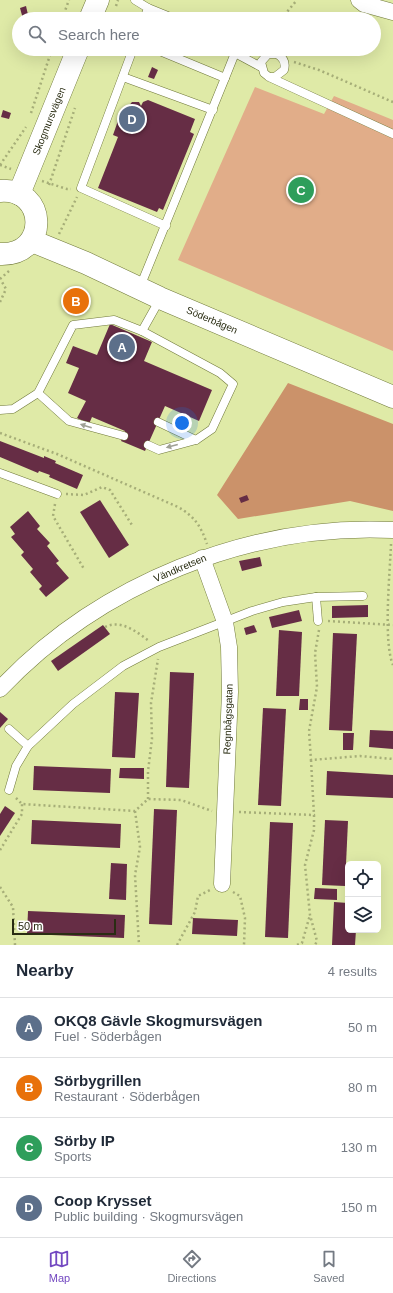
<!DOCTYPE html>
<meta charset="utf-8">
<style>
:root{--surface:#fff;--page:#f2f2f3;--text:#1f2937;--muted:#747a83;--line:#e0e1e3;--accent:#7348c1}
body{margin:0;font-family:Helvetica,sans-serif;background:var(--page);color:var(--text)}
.controls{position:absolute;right:12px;bottom:12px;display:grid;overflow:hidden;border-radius:6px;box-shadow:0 4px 16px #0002}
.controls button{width:36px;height:36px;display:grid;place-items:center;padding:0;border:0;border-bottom:1px solid var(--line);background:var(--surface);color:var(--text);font:20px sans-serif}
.scale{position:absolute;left:12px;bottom:10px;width:104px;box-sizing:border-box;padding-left:4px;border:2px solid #2a2d13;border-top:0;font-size:11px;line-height:14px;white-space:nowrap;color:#2a2d13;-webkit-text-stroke:3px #fff;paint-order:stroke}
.you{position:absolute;left:182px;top:423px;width:14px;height:14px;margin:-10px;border:3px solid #fff;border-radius:50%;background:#1a73e8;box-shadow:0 0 0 6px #1a73e833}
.badge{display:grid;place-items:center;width:26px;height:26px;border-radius:50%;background:var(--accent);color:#fff;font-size:13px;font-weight:700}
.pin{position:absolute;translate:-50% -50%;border:2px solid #fff;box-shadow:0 1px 4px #0006}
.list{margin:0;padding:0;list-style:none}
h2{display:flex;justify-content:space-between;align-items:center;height:52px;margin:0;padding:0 16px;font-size:17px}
h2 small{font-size:13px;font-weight:400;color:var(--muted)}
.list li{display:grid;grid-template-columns:26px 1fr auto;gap:12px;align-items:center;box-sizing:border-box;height:60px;padding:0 16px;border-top:1px solid var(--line)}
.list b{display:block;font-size:15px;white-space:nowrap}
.list p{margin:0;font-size:13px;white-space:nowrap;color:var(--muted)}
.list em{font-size:13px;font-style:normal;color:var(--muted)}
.icon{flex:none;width:22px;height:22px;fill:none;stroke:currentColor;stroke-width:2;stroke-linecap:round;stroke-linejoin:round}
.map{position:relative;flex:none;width:393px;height:945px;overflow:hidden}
.search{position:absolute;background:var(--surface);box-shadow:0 4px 16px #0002;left:12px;right:12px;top:12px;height:44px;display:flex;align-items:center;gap:10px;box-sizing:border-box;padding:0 14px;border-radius:22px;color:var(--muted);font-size:15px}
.sheet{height:292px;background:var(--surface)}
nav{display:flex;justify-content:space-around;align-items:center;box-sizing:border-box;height:56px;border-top:1px solid var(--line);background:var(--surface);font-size:11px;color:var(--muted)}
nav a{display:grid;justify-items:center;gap:2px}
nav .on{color:var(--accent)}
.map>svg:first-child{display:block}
.green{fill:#e1ad89}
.forest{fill:#cb926a}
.building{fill:#662d45}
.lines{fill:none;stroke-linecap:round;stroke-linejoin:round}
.lane-casing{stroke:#70793a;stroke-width:9}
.street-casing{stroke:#70793a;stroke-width:17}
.secondary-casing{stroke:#70793a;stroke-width:23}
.path{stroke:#a6ae78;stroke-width:2.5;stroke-dasharray:2 3;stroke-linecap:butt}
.lane{stroke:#fff;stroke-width:8}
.street{stroke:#fff;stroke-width:16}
.secondary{stroke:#fff;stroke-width:22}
.oneway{fill:#9fa095}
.labels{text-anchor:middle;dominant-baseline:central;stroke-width:4;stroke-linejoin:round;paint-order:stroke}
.street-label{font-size:10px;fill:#2a2d13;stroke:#fff}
</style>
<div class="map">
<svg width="393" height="945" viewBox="0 0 393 945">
<rect width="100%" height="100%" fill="#dfeaa7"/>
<polygon class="green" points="255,87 324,114 334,96 393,120 393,351 178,260"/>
<polygon class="forest" points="288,383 393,424 393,511 350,501 238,519 217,495"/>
<g class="building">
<polygon points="26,6 29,19 23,19 20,8"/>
<polygon points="152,67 158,70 154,79 148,77"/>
<polygon points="148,100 195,119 190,132 194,134 163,210 159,208 157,212 98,188 118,137 113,135 120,115 128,112 127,108 132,102 139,102 141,106 143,102"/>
<polygon points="3,110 11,113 9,119 1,117"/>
<polygon points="69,295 86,301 83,310 66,303"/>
<polygon points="110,324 152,342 144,361 212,390 199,421 165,406 145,451 121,441 125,431 92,417 89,424 77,418 86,401 68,393 79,368 66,363 73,346 97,355"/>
<polygon points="0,441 44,458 44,456 56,461 55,463 83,475 77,489 49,477 50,475 39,471 38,473 0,457"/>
<polygon points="247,495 249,500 241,503 239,498"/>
<polygon points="100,500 129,545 109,558 80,512"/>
<polygon points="28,511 40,526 37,529 50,543 47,546 59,561 56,563 69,578 46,597 39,589 42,586 30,572 33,569 21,555 24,552 11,537 15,534 10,527"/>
<polygon points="260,557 262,566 242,571 239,561"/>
<polygon points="368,605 368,617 332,618 332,606"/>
<polygon points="299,610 302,621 272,628 269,617"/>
<polygon points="103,625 110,634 58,671 51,661"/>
<polygon points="254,625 257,632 246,635 244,628"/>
<polygon points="279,630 302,632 299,696 276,696"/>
<polygon points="333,633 357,634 352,731 329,730"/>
<polygon points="170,672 194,673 189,788 166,787"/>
<polygon points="115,692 139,693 135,758 112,757"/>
<polygon points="300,699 308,699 308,710 299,710"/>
<polygon points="263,708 286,709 281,806 258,805"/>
<polygon points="0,712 8,719 0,728"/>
<polygon points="370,730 393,731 393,749 369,747"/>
<polygon points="343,733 354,733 353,750 343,750"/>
<polygon points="34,766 111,769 110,793 33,790"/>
<polygon points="120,768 144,768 144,779 119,778"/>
<polygon points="327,771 393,775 393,798 326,795"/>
<polygon points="5,806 15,813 0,836 0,814"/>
<polygon points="154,809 177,810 172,925 149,924"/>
<polygon points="32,820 121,824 120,848 31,844"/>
<polygon points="325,820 348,821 345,886 322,885"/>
<polygon points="270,822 293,823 288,938 265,937"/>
<polygon points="111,863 127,864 126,900 109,899"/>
<polygon points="315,888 337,889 337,900 314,899"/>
<polygon points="334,902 348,903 348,930 356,930 355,945 332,945"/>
<polygon points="28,911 125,915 124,938 27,934"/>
<polygon points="193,918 238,920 237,936 192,934"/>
</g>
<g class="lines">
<g class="lane-casing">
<g id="lane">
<polyline points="135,0 148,8 144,19"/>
<polyline points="148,8 175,19"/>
<polyline points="133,49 81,188 166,226"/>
<polyline points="235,53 261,67"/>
<polyline points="123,77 213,110"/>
<path d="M269 77H275L284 70C286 63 284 58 277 54H268L261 62 264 73 269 77 393 134"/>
<polyline points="225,78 235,53 234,49"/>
<polyline points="140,287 225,78 155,49"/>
<polyline points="142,331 220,373 233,384 212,429 196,440 159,450 148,445"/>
<polyline points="38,393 69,421 124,436"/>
<polyline points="0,410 13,409 38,393 73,325 114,320 142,331 160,299"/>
<polyline points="158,422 196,440"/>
<polyline points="0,473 57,494"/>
<polyline points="316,597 318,621"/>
<polyline points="9,729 28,746"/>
<polyline points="9,790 16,766 28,746 73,704 123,666 159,647 252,611 283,602 316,597 363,596"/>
</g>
</g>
<g class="street-casing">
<g id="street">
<polyline points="359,0 364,4 393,12"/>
<polyline points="202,558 225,622 229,647 230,692 222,884"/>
<path d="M0 689C99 584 249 523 393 530"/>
</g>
</g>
<g class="secondary-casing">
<g id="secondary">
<polyline points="90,19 98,0"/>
<path d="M0 191C47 187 50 256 0 254"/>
<polyline points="19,194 78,49"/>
<polyline points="32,241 86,263 160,298 393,397"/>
</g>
</g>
<g class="path">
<polyline points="116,6 118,0"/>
<polyline points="62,19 69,0"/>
<polyline points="281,19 297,0"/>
<polyline points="294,62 319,70 393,102"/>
<polyline points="31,113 52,49"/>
<polyline points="0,165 26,127"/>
<polyline points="0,165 11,169"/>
<polyline points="42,181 67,189 71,189"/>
<polyline points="49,185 75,108"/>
<polyline points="59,234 77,197"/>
<polyline points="0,279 9,271"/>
<polyline points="0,302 6,289 1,280"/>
<path d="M0 433 57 454 178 507C194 516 201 526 207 544"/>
<polyline points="66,494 84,495 102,487 110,490 132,525"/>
<polyline points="55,504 53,516 84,569"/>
<path d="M391 544C390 572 383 642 393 665"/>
<polyline points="328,621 393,625"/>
<path d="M105 627C121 619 137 632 149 641"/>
<polyline points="319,630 315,653 317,687 309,731 311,760 360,756 393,759"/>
<polyline points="311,760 314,815"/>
<polyline points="16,798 22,804 135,811 148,799 181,800 212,811"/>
<polyline points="148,799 148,771 152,739 151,703 158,659"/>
<polyline points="135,811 140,847 135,875 139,945"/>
<polyline points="239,812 314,815 314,830 305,865 310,915 317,941 315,945"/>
<polyline points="0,850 22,814 22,804"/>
<polyline points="0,887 13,907 15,945"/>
<polyline points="233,892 240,896 245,918 244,945"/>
<polyline points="177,945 195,912 198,896 210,890"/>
<polyline points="297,945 302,943 310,915"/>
</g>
<use href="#lane" class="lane"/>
<use href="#street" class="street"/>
<use href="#secondary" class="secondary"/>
</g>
<defs><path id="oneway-solid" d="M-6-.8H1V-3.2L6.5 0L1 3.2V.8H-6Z"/></defs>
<g class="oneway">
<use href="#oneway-solid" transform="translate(86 426) rotate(-163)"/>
<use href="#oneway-solid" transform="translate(172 446) rotate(165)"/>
</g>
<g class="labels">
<g class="street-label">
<text transform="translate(49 121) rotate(-68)">Skogmursvägen</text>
<text transform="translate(212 320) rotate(23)">Söderbågen</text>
<text transform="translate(180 568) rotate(-23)">Vändkretsen</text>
<text transform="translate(228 719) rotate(-88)">Regnbågsgatan</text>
</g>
</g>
</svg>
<div class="controls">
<button><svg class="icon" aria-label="locate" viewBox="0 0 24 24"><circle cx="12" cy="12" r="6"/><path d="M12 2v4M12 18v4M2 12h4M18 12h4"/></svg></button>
<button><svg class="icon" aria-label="layers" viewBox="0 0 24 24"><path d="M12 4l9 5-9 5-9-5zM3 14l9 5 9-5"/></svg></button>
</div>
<div class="scale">50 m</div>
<div class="you"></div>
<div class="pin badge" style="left:122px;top:347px;background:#5c6f8a">A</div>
<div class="pin badge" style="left:76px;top:301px;background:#e8710a">B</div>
<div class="pin badge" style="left:301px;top:190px;background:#2e9e5b">C</div>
<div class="pin badge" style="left:132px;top:119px;background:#5c6f8a">D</div>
<div class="search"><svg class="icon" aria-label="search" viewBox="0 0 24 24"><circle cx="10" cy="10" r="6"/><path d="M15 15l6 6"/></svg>Search here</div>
</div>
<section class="sheet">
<h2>Nearby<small>4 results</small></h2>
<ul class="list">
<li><span class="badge" style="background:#5c6f8a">A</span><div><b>OKQ8 Gävle Skogmursvägen</b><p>Fuel · Söderbågen</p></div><em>50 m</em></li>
<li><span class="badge" style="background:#e8710a">B</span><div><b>Sörbygrillen</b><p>Restaurant · Söderbågen</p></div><em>80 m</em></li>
<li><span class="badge" style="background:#2e9e5b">C</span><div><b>Sörby IP</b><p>Sports</p></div><em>130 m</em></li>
<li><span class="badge" style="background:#5c6f8a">D</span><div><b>Coop Krysset</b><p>Public building · Skogmursvägen</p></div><em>150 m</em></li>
</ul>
</section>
<nav>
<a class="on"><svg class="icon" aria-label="map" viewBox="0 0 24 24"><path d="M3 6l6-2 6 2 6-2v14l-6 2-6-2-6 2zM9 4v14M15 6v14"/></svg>Map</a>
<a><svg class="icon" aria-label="directions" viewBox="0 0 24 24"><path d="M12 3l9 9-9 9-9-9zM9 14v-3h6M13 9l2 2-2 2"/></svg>Directions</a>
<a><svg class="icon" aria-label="saved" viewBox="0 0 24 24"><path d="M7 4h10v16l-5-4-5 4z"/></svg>Saved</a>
</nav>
